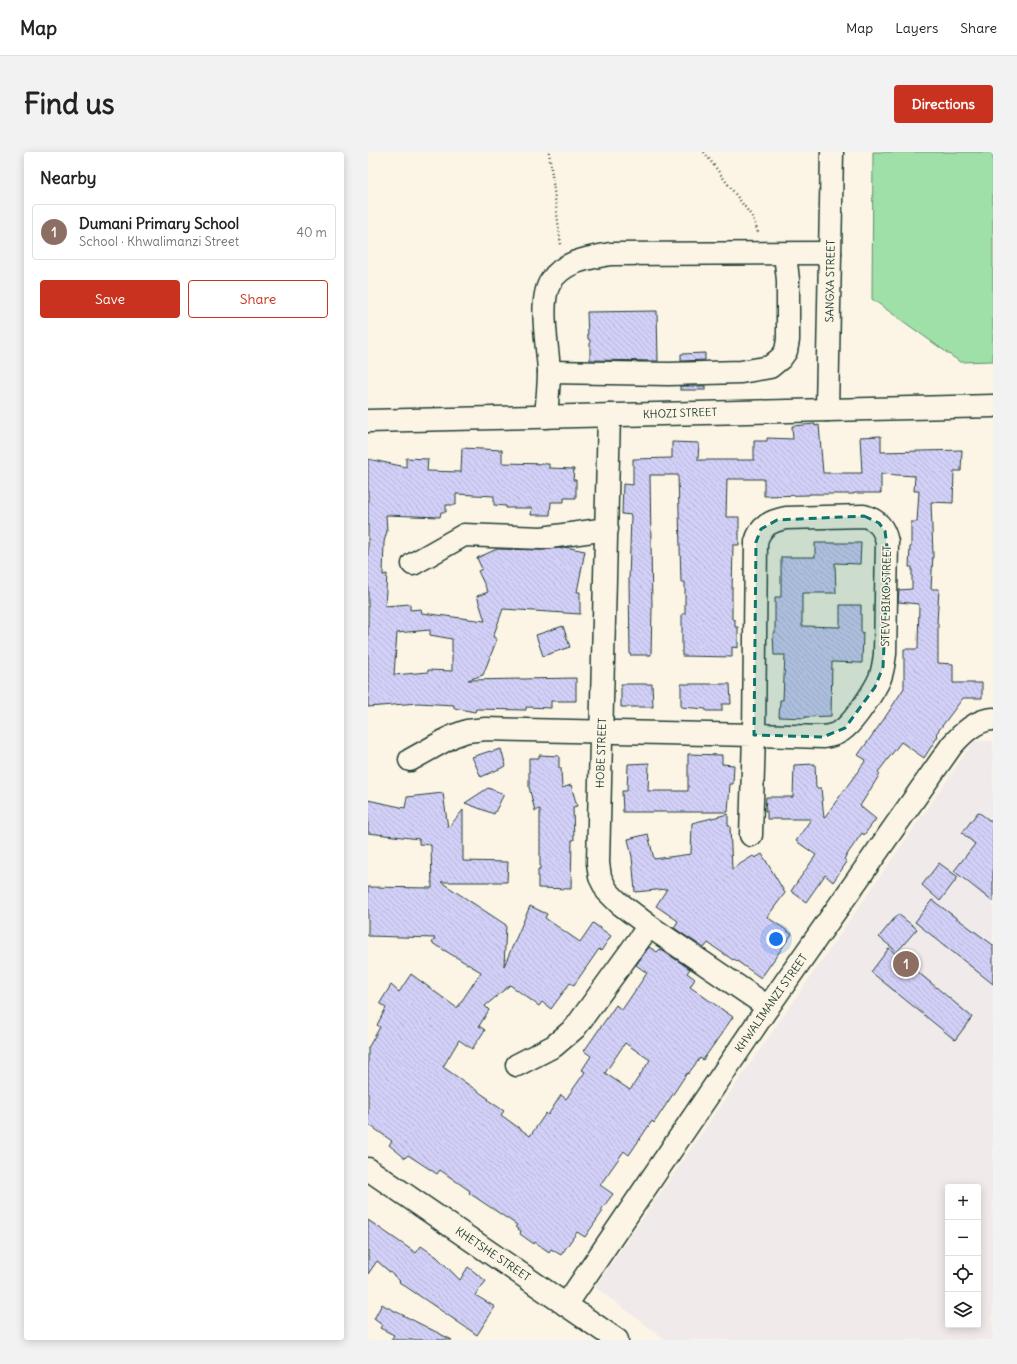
<!DOCTYPE html>
<meta charset="utf-8">
<style>
:root{--surface:#fff;--page:#f2f2f2;--text:#222;--muted:#767676;--line:#e0e0e0;--accent:#c8321e}
body{margin:0;font-family:Delius,sans-serif;background:var(--page);color:var(--text)}
.controls{position:absolute;right:12px;bottom:12px;display:grid;overflow:hidden;border-radius:4px;box-shadow:0 2px 10px #0003}
.controls button{width:36px;height:36px;display:grid;place-items:center;padding:0;border:0;border-bottom:1px solid var(--line);background:var(--surface);color:var(--text);font:20px sans-serif}
.you{position:absolute;left:408px;top:787px;width:14px;height:14px;margin:-10px;border:3px solid #fff;border-radius:50%;background:#1a73e8;box-shadow:0 0 0 6px #1a73e833}
.badge{display:grid;place-items:center;width:26px;height:26px;border-radius:50%;background:var(--accent);color:#fff;font-size:13px;font-weight:700}
.pin{position:absolute;translate:-50% -50%;border:2px solid #fff;box-shadow:0 1px 4px #0006}
.list{margin:0;padding:0;list-style:none}
h2{display:flex;justify-content:space-between;align-items:center;height:52px;margin:0;padding:0 16px;font-size:17px}
h2 small{font-size:13px;font-weight:400;color:var(--muted)}
.list li{display:grid;grid-template-columns:26px 1fr auto;gap:12px;align-items:center;box-sizing:border-box;height:56px;margin:0 8px 8px;padding:0 8px;border:1px solid var(--line);border-radius:4px}
.list b{display:block;font-size:15px;white-space:nowrap}
.list p{margin:0;font-size:13px;white-space:nowrap;color:var(--muted)}
.list em{font-size:13px;font-style:normal;color:var(--muted)}
.actions{display:flex;gap:8px;padding:12px 16px}
.actions a{flex:1;padding:9px 0;border:1px solid var(--accent);border-radius:4px;text-align:center;font-size:14px;color:var(--accent)}
.actions .main{background:var(--accent);color:#fff}
.icon{flex:none;width:22px;height:22px;fill:none;stroke:currentColor;stroke-width:2;stroke-linecap:round;stroke-linejoin:round}
.map{position:relative;flex:none;width:625px;height:1188px;overflow:hidden;border-radius:4px}
header{display:flex;align-items:center;gap:24px;box-sizing:border-box;height:56px;padding:0 20px;background:var(--surface);border-bottom:1px solid var(--line)}
header strong{font-size:19px}
nav{display:flex;gap:22px;margin-inline-start:auto;font-size:14px}
.intro{display:flex;align-items:center;justify-content:space-between;box-sizing:border-box;height:96px;padding:0 24px}
h1{margin:0;font-size:28px}
.button{padding:10px 18px;border-radius:4px;background:var(--accent);color:#fff;font-size:14px;font-weight:700}
main{display:flex;gap:24px;padding:0 24px}
aside{flex:1;background:var(--surface);border-radius:4px;box-shadow:0 2px 10px #0003}
.map>svg:first-child{display:block}
.built{fill:#f0eaeb;fill-rule:evenodd}
.park{fill:#9fdfa8;stroke:#5f8e6e}
.building{fill:url(#building-back-hatch);stroke:#1f3d34;fill-rule:evenodd}
.lines{fill:none;stroke-linecap:round;stroke-linejoin:round}
.minor-casing{stroke:#1f3d34;stroke-width:25}
.path{stroke:#1f3d34;stroke-width:2.5;stroke-dasharray:1 3;stroke-linecap:butt}
.minor{stroke:#fcf5e5;stroke-width:22}
.marked{fill:#0f766e;fill-opacity:0.2;stroke:#0f766e;stroke-width:3;stroke-dasharray:8 5;stroke-linejoin:round}
.labels{text-anchor:middle;dominant-baseline:central;stroke-width:3;stroke-linejoin:round;paint-order:stroke}
.street-label{font-size:11px;fill:#1f3d34;stroke:#fcf5e5}
</style>
<header>
<strong>Map</strong>
<nav><a>Map</a><a>Layers</a><a>Share</a></nav>
</header>
<div class="intro"><h1>Find us</h1><a class="button">Directions</a></div>
<main>
<aside>
<h2>Nearby<small></small></h2>
<ul class="list">
<li><span class="badge" style="background:#8d6e63">1</span><div><b>Dumani Primary School</b><p>School · Khwalimanzi Street</p></div><em>40 m</em></li>
</ul>
<div class="actions"><a class="main">Save</a><a>Share</a></div>
</aside>
<div class="map">
<svg width="625" height="1188" viewBox="0 0 625 1188">
<defs>
<pattern id="building-back-hatch" width="6" height="6" patternUnits="userSpaceOnUse"><rect width="6" height="6" fill="#d3d0f8"/><path d="M-1 5l2 2M0 0l6 6M5-1l2 2" fill="none" stroke="#b5b4d5"/></pattern>
</defs>
<rect width="100%" height="100%" fill="#fcf5e5"/>
<filter id="ink" filterUnits="userSpaceOnUse"><feTurbulence type="fractalNoise" baseFrequency=".025" numOctaves="2"/><feDisplacementMap in="SourceGraphic" scale="8" xChannelSelector="R" yChannelSelector="G"/><feConvolveMatrix kernelMatrix="1 2 1 2 8 2 1 2 1" color-interpolation-filters="sRGB"/></filter>
<g filter="url(#ink)">
<path class="built" d="M606 589H625V1188H298L227 1135ZM580 1035H610V1173H580Z"/>
<polygon class="park" points="505,0 625,0 625,209 592,210 504,147"/>
<g class="building">
<polygon points="289,159 290,209 222,208 222,188 220,187 219,160"/>
<polygon points="337,201 337,208 313,209 313,202"/>
<rect x="312" y="234" width="25" height="4"/>
<polygon points="447,272 447,274 451,273 455,321 494,321 492,285 513,284 513,300 594,298 593,319 586,319 585,351 563,350 565,403 563,437 571,437 569,471 570,471 570,511 585,512 585,531 614,531 614,546 595,546 568,582 570,584 556,606 533,590 510,620 512,622 492,654 508,667 496,683 494,681 476,707 479,710 465,730 457,723 438,750 423,739 448,703 428,689 443,667 399,667 399,659 397,659 398,645 425,645 426,613 447,612 448,636 453,636 456,666 498,608 490,603 516,567 536,536 536,497 550,497 551,452 530,450 531,438 544,437 544,415 541,415 542,395 543,395 543,370 549,370 551,339 546,339 547,324 513,322 513,341 486,341 486,342 441,342 441,343 396,344 396,327 359,327 358,365 371,365 371,393 365,393 364,440 364,467 367,468 367,475 370,475 370,496 364,495 364,505 314,504 314,462 317,462 317,430 313,430 310,323 282,323 284,457 283,503 262,503 261,429 263,363 254,362 255,332 265,333 265,307 304,306 304,290 331,291 330,308 386,308 386,289 399,289 399,286 425,287 424,274"/>
<path d="M94 296 134 298V311L181 312V316L206 317 205 328H208V346H196V350H183L182 363H163L164 356H138V354L126 353V344L88 342V353H78V360H73L72 365 18 363 19 379 16 390 15 423 19 422 17 454 42 452V458L53 457 54 461 117 469 109 444 120 440 110 419 114 417 109 406 129 397 174 398 190 396 195 397V396L197 395 217 399 209 440H212V462L135 457 125 485 129 487 115 523 100 528 208 526V549H183V556L158 555V558L108 557 107 560 86 556V553L50 551 0 555V307L38 315V306L60 307 59 319 93 320ZM62 478V483L84 487V519L60 518V520L26 523 29 481Z"/>
<polygon points="447,391 493,391 492,412 467,411 468,441 434,441 434,474 472,475 472,453 493,453 493,480 495,480 494,511 464,510 463,564 437,565 437,566 411,565 412,548 415,548 417,503 406,503 405,481 407,481 407,445 413,445 413,405 447,405"/>
<polygon points="195,474 202,495 175,504 168,483"/>
<polygon points="253,532 284,532 285,555 253,555"/>
<polygon points="313,532 362,532 363,552 354,552 354,559 338,559 338,557 313,555"/>
<polygon points="133,597 138,614 113,625 104,605 122,599 123,600"/>
<polygon points="320,602 354,603 354,612 366,613 365,632 362,632 360,660 255,660 254,639 259,639 260,612 281,611 280,639 320,639"/>
<polygon points="171,603 191,604 191,616 193,616 194,636 203,633 209,654 205,655 206,688 204,688 203,737 170,736 170,717 172,717 172,657 167,659 161,635 161,606 171,606"/>
<polygon points="120,636 136,642 126,662 97,651"/>
<path d="M75 641 80 676 95 658V709L140 710 139 730H73L138 773 136 814 162 754 179 762 177 766 212 790 225 771 243 784 233 799 231 797 206 833 202 831 183 857 174 850 171 854 142 833 117 854 121 858 111 874 117 878 104 897 91 888 75 915 121 947 120 948 136 959 133 963 162 984 178 961 180 963 193 943 198 947 217 920 214 918 223 904 216 899 248 853 254 858 279 821 268 813 281 795 289 800 292 797 322 817 319 821 327 827 322 835 365 865 335 908 332 906 320 922 319 921 286 971 284 969 261 1003 256 999 232 1033 245 1042 233 1058 235 1059 217 1085 209 1080 193 1103 183 1097 181 1100 167 1090 166 1092 152 1082 153 1079 147 1075 149 1073 101 1041 102 1039 72 1018 69 1022 40 1003 37 1006 21 993 24 989 0 972V896L12 875 9 873 18 856 12 851 23 833 31 840 43 822 89 856 113 820 64 791 67 786 0 784V735L64 736 63 693 51 692V687L0 681V648L37 656 39 645ZM257 891 282 908 262 938 237 921Z"/>
<polygon points="610,660 624,670 625,669 625,750 586,719 607,692 594,681"/>
<polygon points="360,662 360,674 362,674 364,717 385,704 387,706 394,702 417,741 399,765 424,782 393,826 366,807 365,808 340,791 336,796 306,776 310,769 288,754 299,737 267,740 264,705 260,687 280,682 286,707 323,702 324,671"/>
<polygon points="571,711 590,725 572,749 554,733"/>
<polygon points="564,748 625,793 625,832 547,770"/>
<polygon points="530,762 549,777 529,800 511,785"/>
<polygon points="521,796 604,865 587,888 503,820"/>
<polygon points="0,1068 48,1101 53,1094 69,1105 92,1128 100,1115 118,1129 107,1143 127,1155 109,1183 31,1130 32,1129 9,1109 0,1122"/>
<polygon points="14,1152 17,1154 84,1188 23,1188 26,1183 12,1176 14,1173 6,1167"/>
</g>
<g class="lines">
<g class="minor-casing">
<g id="minor">
<polyline points="181,220 301,222 373,220 402,215 413,206 418,199 420,188 420,128 417,102"/>
<polyline points="459,258 464,0"/>
<polyline points="241,263 230,711 232,725 239,739 251,751 281,774 400,855"/>
<path d="M178 265C179 250 181 234 181 219 180 196 170 147 183 129 196 109 221 106 242 102L462 101"/>
<polyline points="0,269 625,254"/>
<path d="M496 364C510 368 516 376 519 390L517 502C516 510 515 518 512 526 507 538 487 568 477 576 471 582 463 584 455 585L386 583 388 390C392 374 403 369 418 366Z"/>
<polyline points="45,412 96,383 174,386 239,377"/>
<polyline points="42,608 85,584 99,579 118,577 386,583 383,683"/>
<polyline points="149,913 186,894 207,876 281,774"/>
<polyline points="0,1017 249,1188"/>
<path d="M198 1153 400 855 584 593C595 581 608 568 625 567"/>
</g>
</g>
<g class="path">
<polyline points="181,0 193,93"/>
<polyline points="336,0 385,66 390,81"/>
</g>
<use href="#minor" class="minor"/>
</g>
</g>
<path class="marked" d="M496 364 511 371 517 379 520 403 515 515 507 535 477 576 455 585 386 583 388 390 393 377 409 368Z"/>
<g class="labels">
<g class="street-label">
<text transform="translate(462 129) rotate(-89)">SANGXA STREET</text>
<text transform="translate(312 261) rotate(-2)">KHOZI STREET</text>
<text transform="translate(518 444) rotate(-89)">STEVE BIKO STREET</text>
<text transform="translate(233 601) rotate(-88)">HOBE STREET</text>
<text transform="translate(403 851) rotate(-55)">KHWALIMANZI STREET</text>
<text transform="translate(125 1102) rotate(34)">KHETSHE STREET</text>
</g>
</g>
</svg>
<div class="controls">
<button>+</button>
<button>−</button>
<button><svg class="icon" aria-label="locate" viewBox="0 0 24 24"><circle cx="12" cy="12" r="6"/><path d="M12 2v4M12 18v4M2 12h4M18 12h4"/></svg></button>
<button><svg class="icon" aria-label="layers" viewBox="0 0 24 24"><path d="M12 4l9 5-9 5-9-5zM3 14l9 5 9-5"/></svg></button>
</div>
<div class="you"></div>
<div class="pin badge" style="left:538px;top:812px;background:#8d6e63">1</div>
</div>
</main>
